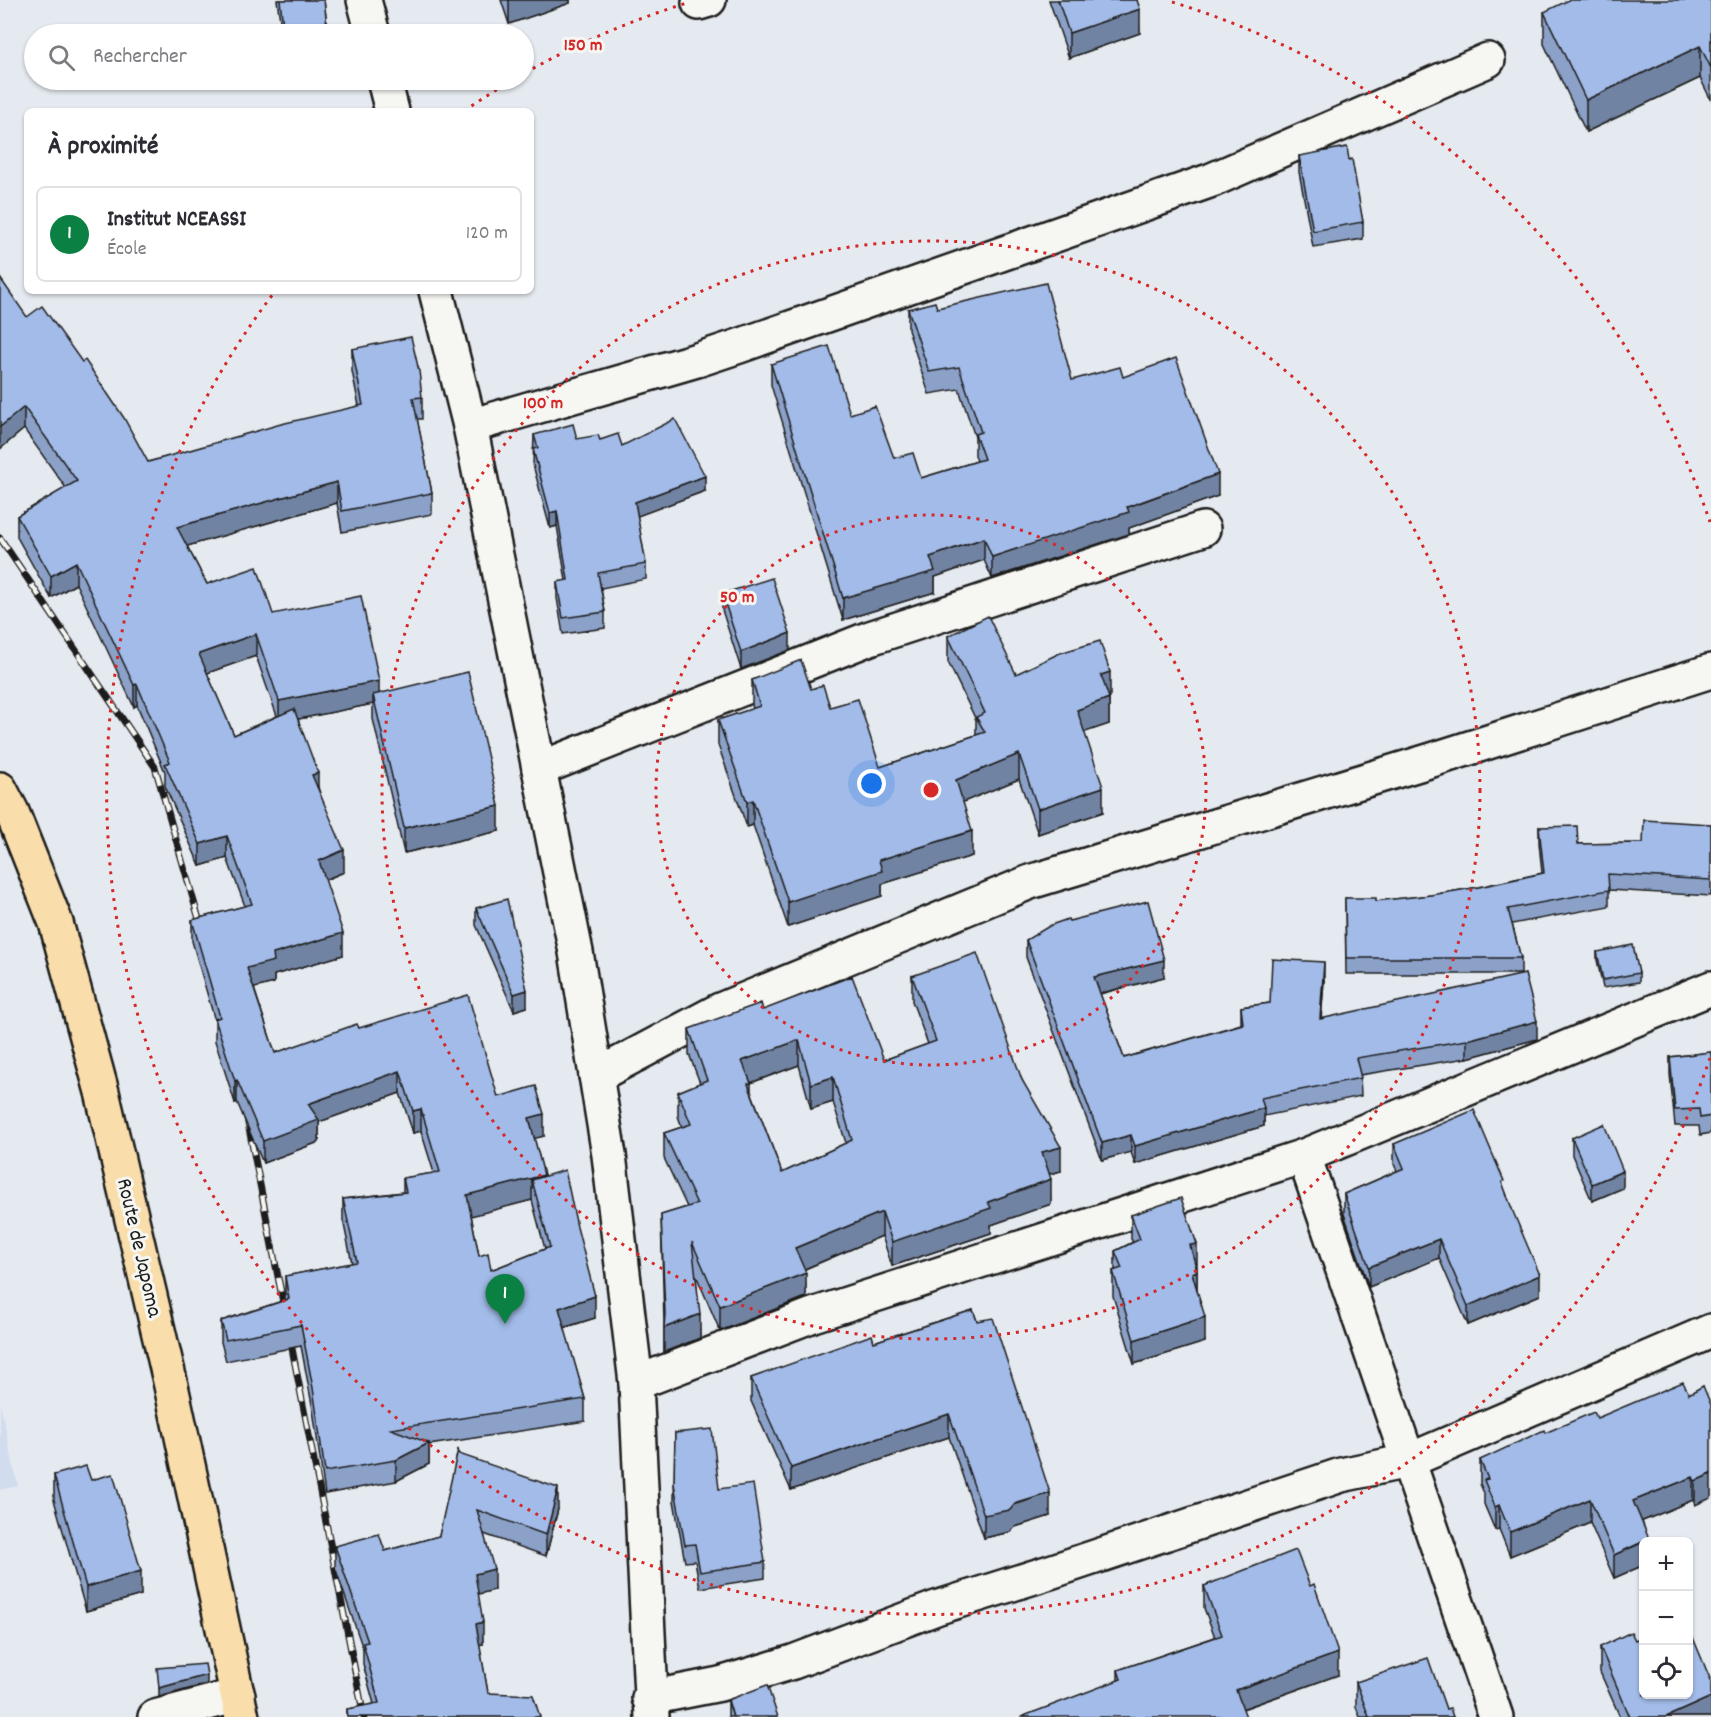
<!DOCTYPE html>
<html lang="fr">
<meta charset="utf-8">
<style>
:root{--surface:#fff;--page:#f7f7f7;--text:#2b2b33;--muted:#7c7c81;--line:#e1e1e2;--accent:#0b8043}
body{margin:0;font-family:Dekko,sans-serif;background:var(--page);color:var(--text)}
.controls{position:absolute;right:18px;bottom:18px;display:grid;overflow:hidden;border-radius:9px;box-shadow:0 2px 4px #0004}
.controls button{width:54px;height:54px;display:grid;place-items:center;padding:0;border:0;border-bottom:2px solid var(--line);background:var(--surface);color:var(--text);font:30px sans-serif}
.you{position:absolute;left:872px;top:784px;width:21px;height:21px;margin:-15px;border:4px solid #fff;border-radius:50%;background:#1a73e8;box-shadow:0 0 0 9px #1a73e833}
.badge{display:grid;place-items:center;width:39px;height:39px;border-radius:50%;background:var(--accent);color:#fff;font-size:20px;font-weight:700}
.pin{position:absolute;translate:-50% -50px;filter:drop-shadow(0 2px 3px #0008)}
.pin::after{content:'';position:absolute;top:32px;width:21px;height:18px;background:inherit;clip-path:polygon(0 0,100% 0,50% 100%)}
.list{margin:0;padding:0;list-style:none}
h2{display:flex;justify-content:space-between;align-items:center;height:78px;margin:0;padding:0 24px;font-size:26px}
h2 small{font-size:20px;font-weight:400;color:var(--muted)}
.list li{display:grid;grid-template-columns:39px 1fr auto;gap:18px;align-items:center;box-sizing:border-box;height:96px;margin:0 12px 12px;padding:0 12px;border:2px solid var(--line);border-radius:9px}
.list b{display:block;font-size:22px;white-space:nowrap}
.list p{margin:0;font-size:20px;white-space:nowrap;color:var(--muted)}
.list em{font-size:20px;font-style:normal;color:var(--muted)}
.icon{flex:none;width:33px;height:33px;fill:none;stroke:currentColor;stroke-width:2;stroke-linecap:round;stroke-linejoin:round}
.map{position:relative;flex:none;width:1711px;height:1717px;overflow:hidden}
.search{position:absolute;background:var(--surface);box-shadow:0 2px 4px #0004;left:24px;top:24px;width:510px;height:66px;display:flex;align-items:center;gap:15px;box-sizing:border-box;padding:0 21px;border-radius:33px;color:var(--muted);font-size:22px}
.panel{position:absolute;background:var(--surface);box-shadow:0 2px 4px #0004;left:24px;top:108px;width:510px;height:186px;border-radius:9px}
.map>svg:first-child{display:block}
.built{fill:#d1dcee}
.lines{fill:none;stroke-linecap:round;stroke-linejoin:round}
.minor-casing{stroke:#1c1c1c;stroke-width:38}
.secondary-casing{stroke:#1c1c1c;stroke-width:38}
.primary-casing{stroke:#1c1c1c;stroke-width:38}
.minor{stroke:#f6f6f2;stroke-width:33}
.secondary{stroke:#f6f6f2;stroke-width:33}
.primary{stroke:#f9deab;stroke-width:33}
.rail-casing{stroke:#1c1c1c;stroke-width:7}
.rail{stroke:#f6f6f2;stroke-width:4.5;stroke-dasharray:14;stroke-linecap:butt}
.wall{fill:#8ba1c8;stroke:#1c1c1c;stroke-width:1.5;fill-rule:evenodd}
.shaded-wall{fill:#7183a2;stroke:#1c1c1c;stroke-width:1.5}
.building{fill:#a2bbe8;stroke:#1c1c1c;stroke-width:1.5;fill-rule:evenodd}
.ring{fill:none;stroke:#d62828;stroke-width:3;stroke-dasharray:3 6}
.labels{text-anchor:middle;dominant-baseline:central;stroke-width:6;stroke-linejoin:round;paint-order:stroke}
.street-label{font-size:22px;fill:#1c1c1c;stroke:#f6f6f2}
.centre{fill:#d62828;stroke:#f6f6f2;stroke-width:3}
.ring-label{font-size:18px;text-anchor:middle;font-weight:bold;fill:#d62828;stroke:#f6f6f2;stroke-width:6;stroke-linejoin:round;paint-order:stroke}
</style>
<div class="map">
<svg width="1711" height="1717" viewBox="0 0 1711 1717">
<rect width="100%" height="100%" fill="#e5eaf0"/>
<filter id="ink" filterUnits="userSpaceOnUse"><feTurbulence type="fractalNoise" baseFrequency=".0167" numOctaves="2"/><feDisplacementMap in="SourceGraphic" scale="12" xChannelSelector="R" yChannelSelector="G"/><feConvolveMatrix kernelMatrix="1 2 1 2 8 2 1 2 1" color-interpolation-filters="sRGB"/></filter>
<g filter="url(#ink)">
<polygon class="built" points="0,1404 18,1486 0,1490"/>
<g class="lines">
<g class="minor-casing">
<g id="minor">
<polyline points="699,3 709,0"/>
<polyline points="470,426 697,360 739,346 1212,180 1488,60"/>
<polyline points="539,769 870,638 1203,529"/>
<polyline points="596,1076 720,1010 1030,882 1432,760 1711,671"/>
<polyline points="1304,1156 1711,988"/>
<polyline points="636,1383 813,1315 1304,1156 1496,1717"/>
<polyline points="649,1698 720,1684 793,1662 936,1608 1050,1572 1341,1475 1408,1461 1711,1331"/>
<polyline points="155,1717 238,1695"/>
</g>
</g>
<g class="secondary-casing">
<g id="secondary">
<polyline points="364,0 373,34"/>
<polyline points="384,80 392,111"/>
<polyline points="436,291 470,426 576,952 609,1155 636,1383 652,1717"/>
</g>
</g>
<g class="primary-casing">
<polyline id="primary" points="0,789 12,812 56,923 102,1092 170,1381 242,1717"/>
</g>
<use href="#minor" class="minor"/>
<use href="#secondary" class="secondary"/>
<use href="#primary" class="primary"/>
<g class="rail-casing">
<g id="rail">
<polyline points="0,538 155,767 203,933"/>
<polyline points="246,1113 364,1717"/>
</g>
</g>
<use href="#rail" class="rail"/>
</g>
<g class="wall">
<polygon points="277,0 324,0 328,34 282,34"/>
<polygon points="501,0 570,0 570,3 509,24"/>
<polygon points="1049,0 1137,0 1140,33 1069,58"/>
<polygon points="1711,0 1711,100 1700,78 1586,132 1544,44 1544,12"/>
<polygon points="1299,156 1349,160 1363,222 1363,239 1313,247 1299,172"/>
<polygon points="937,308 1072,380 1123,377 1218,496 1129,528 1129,534 992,578 984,560 935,577 935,592 843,620 771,385 771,364 850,414 894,458 921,478 977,461 975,455 975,437 959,389 929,394 908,330 908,309"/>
<path d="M27 317 148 462 359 406 352 371V349L422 397V419H417L432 493V514L342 532 337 503 187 546 207 584 273 614 379 693 499 831 404 853 373 719V704L298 719 318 787 344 872 325 880 343 955 274 975V983L254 988 275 1053 359 1028 498 1097 544 1136 534 1138 544 1176 595 1318 564 1328 585 1399V1421L429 1445V1464L396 1481 325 1494 313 1410 301 1346 226 1361 221 1342V1321L285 1300V1276L352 1263 343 1220V1199L403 1192V1178L434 1173 421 1131 413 1133 400 1093 319 1122V1142L263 1163 237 1102 235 1103 215 1041V1021L192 941V920L245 906 227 858 200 866 165 786V772L137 705 134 707 76 584 51 598 17 537V516L66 488 24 429 0 449ZM256 656 277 716 234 735 207 673ZM532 1200 545 1249 491 1270 479 1256 471 1215Z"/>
<polygon points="534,435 577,439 600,440 622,446 705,491 637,516 646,564 646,579 601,588 605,612 605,628 563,634 557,598 557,582 566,581 557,526 550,528 533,465"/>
<polygon points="722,594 790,650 741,669 722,610"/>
<polygon points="948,636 1016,674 1110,697 1109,697 1109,724 1084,732 1103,812 1038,834 1019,779 963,802 972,856 882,884 882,896 788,927 753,825 747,827 718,745 718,720 753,709 752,705 752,680 811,689 830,707 880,767 976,735 976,720 948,662"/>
<polygon points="1711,824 1711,896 1609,890 1609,906 1512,924 1521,958 1521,974 1346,974 1345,898 1376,901 1431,895 1479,887 1542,873 1539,843 1539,827 1578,844 1643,843"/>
<polygon points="476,908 527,1007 514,1011 476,925"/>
<polygon points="1069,921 1164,977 1100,994 1124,1058 1241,1024 1241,1007 1270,1003 1324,980 1321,1019 1537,1039 1467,1058 1360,1075 1361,1096 1264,1116 1264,1126 1135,1164 1131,1152 1102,1160 1026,957 1026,940"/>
<polygon points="1597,952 1639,973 1639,982 1603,988 1597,960"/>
<path d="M912 976 1022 1080 1061 1171 1049 1174 1051 1204 991 1225V1233L892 1266 882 1236 805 1269 806 1297 720 1331 696 1275 700 1338 664 1352V1323L661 1215 687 1207 664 1158V1133L682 1127 678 1116V1092L700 1083 689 1054V1029L763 1010 884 1060 928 1044 912 1001ZM799 1065 811 1109 833 1102 846 1143 782 1173 751 1091V1083Z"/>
<polygon points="1711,1052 1711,1133 1700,1135 1699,1126 1675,1126 1670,1074 1670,1057"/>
<polygon points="1572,1138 1623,1188 1592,1201 1572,1155"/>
<polygon points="1394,1144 1504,1188 1540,1295 1468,1325 1439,1258 1369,1287 1344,1214 1344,1194 1397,1171 1394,1164"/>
<polygon points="1131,1215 1197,1268 1197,1291 1205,1342 1134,1364 1113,1296 1113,1271 1115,1270 1115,1251 1133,1242 1131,1239"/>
<polygon points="973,1310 1050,1516 1015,1527 1010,1532 984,1538 949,1437 791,1490 751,1401 751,1378 874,1342"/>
<polygon points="1703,1386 1695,1505 1693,1500 1642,1521 1649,1542 1644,1542 1644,1565 1614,1578 1590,1523 1510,1556 1499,1529 1495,1530 1484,1504 1484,1493 1480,1484 1480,1460 1545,1433 1597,1418 1689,1394"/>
<polygon points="675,1433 719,1489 765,1562 765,1578 700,1588 695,1561 685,1562 674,1501"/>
<polygon points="459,1454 558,1509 546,1556 484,1534 494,1590 478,1594 483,1644 479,1644 488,1693 540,1717 347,1717 347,1709 374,1704 363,1664 363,1649 335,1567 335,1546 385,1551 439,1536"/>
<polygon points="54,1475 91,1480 141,1595 86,1611 54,1500"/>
<polygon points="1204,1586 1338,1675 1243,1709 1118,1680 1118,1670 1215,1637 1204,1608"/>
<polygon points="1635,1640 1711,1717 1620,1717 1600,1672 1600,1647"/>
<polygon points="1356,1682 1446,1709 1453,1717 1360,1717 1356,1707"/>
<polygon points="728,1700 733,1717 728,1717"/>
</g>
<g class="shaded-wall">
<polygon points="509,0 570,0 570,3 509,24"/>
<polygon points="1140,9 1140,33 1069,58 1069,33"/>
<polygon points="1700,46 1700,78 1586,132 1586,100"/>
<polygon points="24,407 24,429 0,449 0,427"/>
<polygon points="1218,474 1218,496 1129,528 1129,534 992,578 992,557"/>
<polygon points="705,476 705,491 635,517 635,502"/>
<polygon points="337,482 337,503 177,549 177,527"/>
<polygon points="557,511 557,526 550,528 550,513"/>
<polygon points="984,538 984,560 935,577 935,592 843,620 843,598 930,557"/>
<polygon points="76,562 76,584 51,598 51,576"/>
<polygon points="790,633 790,650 741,669 741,652"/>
<polygon points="256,634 256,656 199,676 199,654"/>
<polygon points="1110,672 1110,697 1101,700 1101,675"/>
<polygon points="379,681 379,702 373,695 373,704 279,723 279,701"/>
<polygon points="137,684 137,705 134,707 134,685"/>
<polygon points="1109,698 1109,724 1077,735 1077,710"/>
<polygon points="1019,754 1019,779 956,805 956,780"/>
<polygon points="318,773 318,795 312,775"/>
<polygon points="1103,787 1103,812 1038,834 1038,809"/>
<polygon points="753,800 753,825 747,827 747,802"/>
<polygon points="499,806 499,831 404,853 404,828"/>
<polygon points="972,831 972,856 882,884 882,896 788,927 788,902 879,860"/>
<polygon points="227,836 227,858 200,866 200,844"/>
<polygon points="344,850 344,872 319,882 319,861"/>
<polygon points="343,933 343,955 274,975 274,983 247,990 247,968 273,954"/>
<polygon points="1164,960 1164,977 1094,995 1094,977"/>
<polygon points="1324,962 1324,980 1320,1037 1320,1019"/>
<polygon points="527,990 527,1007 514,1011 514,994"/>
<polygon points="1537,1021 1537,1039 1467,1058 1467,1040"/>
<polygon points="799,1040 799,1065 742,1086 742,1061"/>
<polygon points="400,1071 400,1093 319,1122 319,1142 263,1163 263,1141 308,1104"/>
<polygon points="833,1077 833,1102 811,1109 811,1084"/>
<polygon points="237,1080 237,1102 235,1103 235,1081"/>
<polygon points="1264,1108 1264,1126 1135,1164 1135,1146"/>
<polygon points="421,1109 421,1131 413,1133 413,1111"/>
<polygon points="544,1114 544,1136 529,1140 529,1118"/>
<polygon points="1131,1135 1131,1152 1102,1160 1102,1143"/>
<polygon points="1061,1147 1061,1171 1042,1176 1042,1152"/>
<polygon points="1623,1171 1623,1188 1592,1201 1592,1184"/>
<polygon points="544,1175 544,1197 532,1180 532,1200 467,1217 467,1195"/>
<polygon points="1051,1179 1051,1204 991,1225 991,1233 892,1266 892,1242 988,1202"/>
<polygon points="882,1212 882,1236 795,1273 795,1248"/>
<polygon points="1439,1239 1439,1258 1369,1287 1369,1267"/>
<polygon points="1197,1244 1197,1268 1190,1245"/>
<polygon points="1197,1271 1197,1295 1192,1273"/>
<polygon points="806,1273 806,1297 720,1331 720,1306"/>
<polygon points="1540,1275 1540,1295 1468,1325 1468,1306"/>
<polygon points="595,1296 595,1318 559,1329 559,1308"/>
<polygon points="700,1314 700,1338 664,1352 664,1328"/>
<polygon points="1205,1317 1205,1342 1134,1364 1134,1340"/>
<polygon points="949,1414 949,1437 791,1490 791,1468"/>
<polygon points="429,1443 429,1464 396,1481 396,1460"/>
<polygon points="1711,1474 1711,1498 1695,1505 1695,1481"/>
<polygon points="1693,1477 1693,1500 1633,1525 1633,1501"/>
<polygon points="558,1488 558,1509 546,1556 546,1535"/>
<polygon points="1050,1493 1050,1516 1015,1527 1010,1532 984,1538 984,1515"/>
<polygon points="1590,1499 1590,1523 1510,1556 1510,1532"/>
<polygon points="1499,1505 1499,1529 1495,1530 1495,1507"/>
<polygon points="1644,1542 1644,1565 1614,1578 1614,1555"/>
<polygon points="494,1569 494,1590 475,1595 475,1574"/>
<polygon points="141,1571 141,1595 86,1611 86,1587"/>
<polygon points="483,1622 483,1644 476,1645 476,1624"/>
<polygon points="1338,1653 1338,1675 1236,1711 1236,1690"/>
<polygon points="207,1675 207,1684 159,1697 159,1688"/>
<polygon points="1711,1697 1711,1717 1666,1717"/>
</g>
<g class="building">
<polygon points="280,0 324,0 328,34 284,34"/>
<polygon points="1058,0 1137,0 1140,9 1069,33"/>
<polygon points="1569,0 1711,0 1711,68 1700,46 1586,100 1544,12"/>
<polygon points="1347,147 1349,160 1352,159 1363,222 1313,231 1299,156"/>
<polygon points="0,278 27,317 42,306 82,362 85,360 124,418 148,462 281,424 363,405 352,349 411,337 419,371 422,397 413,398 432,493 342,511 337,482 177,527 207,584 257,567 273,614 361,596 379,681 279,701 256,634 199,654 234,735 294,709 318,773 312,775 344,850 319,861 343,933 273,954 274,961 247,968 275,1053 357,1024 359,1028 468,995 498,1097 536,1086 544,1114 529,1118 544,1175 467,1195 479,1256 488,1253 491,1270 550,1247 532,1180 565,1170 577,1227 595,1296 559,1308 585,1399 391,1429 429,1443 396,1460 325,1472 313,1388 301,1325 226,1340 221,1321 289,1299 285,1276 357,1262 343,1199 406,1192 403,1178 440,1172 421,1109 413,1111 400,1071 308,1104 319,1120 263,1141 237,1080 235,1081 215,1019 220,1017 192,920 252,904 227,836 200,844 165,764 170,762 137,684 134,685 76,562 51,576 17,516 77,481 24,407 0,427"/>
<polygon points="1046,283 1072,380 1120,367 1123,377 1176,358 1218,474 1127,507 1129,512 992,557 984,538 930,557 935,571 843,598 771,364 829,346 850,414 875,406 894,458 913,453 921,478 984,459 975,434 981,432 959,367 929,372 908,309 935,302 937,308"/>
<polygon points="675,419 705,476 635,502 646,564 598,573 605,612 563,618 557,582 568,580 557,511 550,513 533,449 538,448 534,435 573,424 577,439 598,435 600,440 618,434 622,446"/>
<polygon points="772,578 790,633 741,652 722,594"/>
<polygon points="988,616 1016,674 1060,653 1100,641 1110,672 1101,675 1109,698 1077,710 1103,787 1038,809 1019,754 956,780 972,831 879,860 882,871 788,902 753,800 747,802 718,720 760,706 752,680 801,660 811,689 823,685 830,707 858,699 880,767 985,732 976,717 985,713 948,636"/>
<polygon points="468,672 499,806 404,828 373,695"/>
<polygon points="1644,820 1711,824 1711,880 1608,874 1609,890 1508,909 1521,958 1346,958 1345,898 1376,898 1376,901 1431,895 1479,887 1544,873 1539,827 1577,826 1578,844 1643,843"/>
<polygon points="507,899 527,990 514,994 476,908"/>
<polygon points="1148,901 1164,960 1094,977 1124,1058 1243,1024 1241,1007 1270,1003 1272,959 1324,962 1320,1019 1525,974 1537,1021 1467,1040 1356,1058 1361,1078 1261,1098 1264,1108 1135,1146 1131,1135 1102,1143 1026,940 1051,925 1068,919 1069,921"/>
<polygon points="1633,945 1639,973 1603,980 1597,952"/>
<path d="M977 953 1022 1080 1061 1147 1042 1152 1051 1179 988 1202 991 1208 892 1242 882 1212 795 1248 806 1273 720 1306 692 1242 700 1314 664 1328 665 1314 661 1215 697 1204 664 1133 691 1124 678 1092 707 1080 689 1029 761 1003 763 1010 852 976 884 1060 936 1041 912 976ZM799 1040 811 1084 833 1077 852 1140 782 1173 748 1084 751 1083 742 1061Z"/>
<polygon points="1711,1052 1711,1116 1700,1118 1699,1109 1675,1110 1670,1057"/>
<polygon points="1474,1110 1504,1181 1502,1182 1514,1214 1540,1275 1468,1306 1439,1239 1369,1267 1344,1194 1404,1168 1394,1144"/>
<polygon points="1604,1124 1623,1171 1592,1184 1572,1138"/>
<polygon points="1181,1198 1197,1244 1190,1245 1197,1271 1192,1273 1205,1317 1134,1340 1113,1271 1122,1268 1115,1251 1140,1239 1131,1215"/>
<polygon points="973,1310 977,1321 993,1318 1050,1493 1015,1504 1010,1510 984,1515 949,1414 791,1468 751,1378 872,1335 874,1342"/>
<polygon points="1683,1382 1689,1394 1703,1386 1711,1405 1711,1474 1695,1481 1693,1477 1633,1501 1649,1539 1614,1555 1590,1499 1510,1532 1499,1505 1495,1507 1484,1480 1488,1479 1480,1460 1544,1430 1545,1433 1594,1412 1597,1418"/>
<polygon points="712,1429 719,1489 753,1484 765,1562 700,1572 695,1544 685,1545 674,1484 675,1433"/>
<polygon points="458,1449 459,1454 558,1488 546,1535 477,1510 494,1569 475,1574 483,1622 476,1624 488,1693 533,1695 540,1717 348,1717 347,1709 379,1703 363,1643 368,1642 335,1546 379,1534 385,1551 439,1536"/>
<polygon points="86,1466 91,1480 113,1474 141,1571 86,1587 54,1475"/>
<polygon points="1296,1550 1310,1586 1314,1584 1338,1653 1236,1690 1246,1717 1021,1717 1121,1679 1118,1670 1222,1635 1204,1586"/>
<polygon points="1689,1628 1711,1681 1711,1697 1666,1717 1630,1717 1600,1647 1631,1632 1635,1640 1644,1636 1644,1695 1689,1695"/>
<polygon points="1428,1658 1446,1709 1450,1708 1453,1717 1369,1717 1356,1682"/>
<polygon points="205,1664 207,1675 159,1688 157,1668"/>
<polygon points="767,1685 778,1717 733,1717 728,1700"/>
</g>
</g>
<g class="ring">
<circle cx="931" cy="790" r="275"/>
<circle cx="931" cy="790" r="549"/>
<path d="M1710 1058A824 824 0 1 1 273 294M464 111A824 824 0 0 1 513 80M525 73A824 824 0 0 1 690 2M1172 2A824 824 0 0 1 1710 522"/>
</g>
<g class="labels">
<g class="street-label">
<text transform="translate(138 1248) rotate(77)">Route de Japoma</text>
</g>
</g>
<circle cx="931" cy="790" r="9" class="centre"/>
<g class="ring-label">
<text x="583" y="50">150 m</text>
<text x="543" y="408">100 m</text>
<text x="737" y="602">50 m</text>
</g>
</svg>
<div class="controls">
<button>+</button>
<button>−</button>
<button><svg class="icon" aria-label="locate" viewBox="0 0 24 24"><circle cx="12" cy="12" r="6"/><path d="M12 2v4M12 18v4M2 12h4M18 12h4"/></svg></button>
</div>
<div class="you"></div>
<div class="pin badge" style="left:505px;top:1324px">1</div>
<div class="search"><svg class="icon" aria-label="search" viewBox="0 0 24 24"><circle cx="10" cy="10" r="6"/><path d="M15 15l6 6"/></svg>Rechercher</div>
<section class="panel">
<h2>À proximité<small></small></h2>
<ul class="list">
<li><span class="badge">1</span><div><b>Institut NCEASSI</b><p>École</p></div><em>120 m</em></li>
</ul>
</section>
</div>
